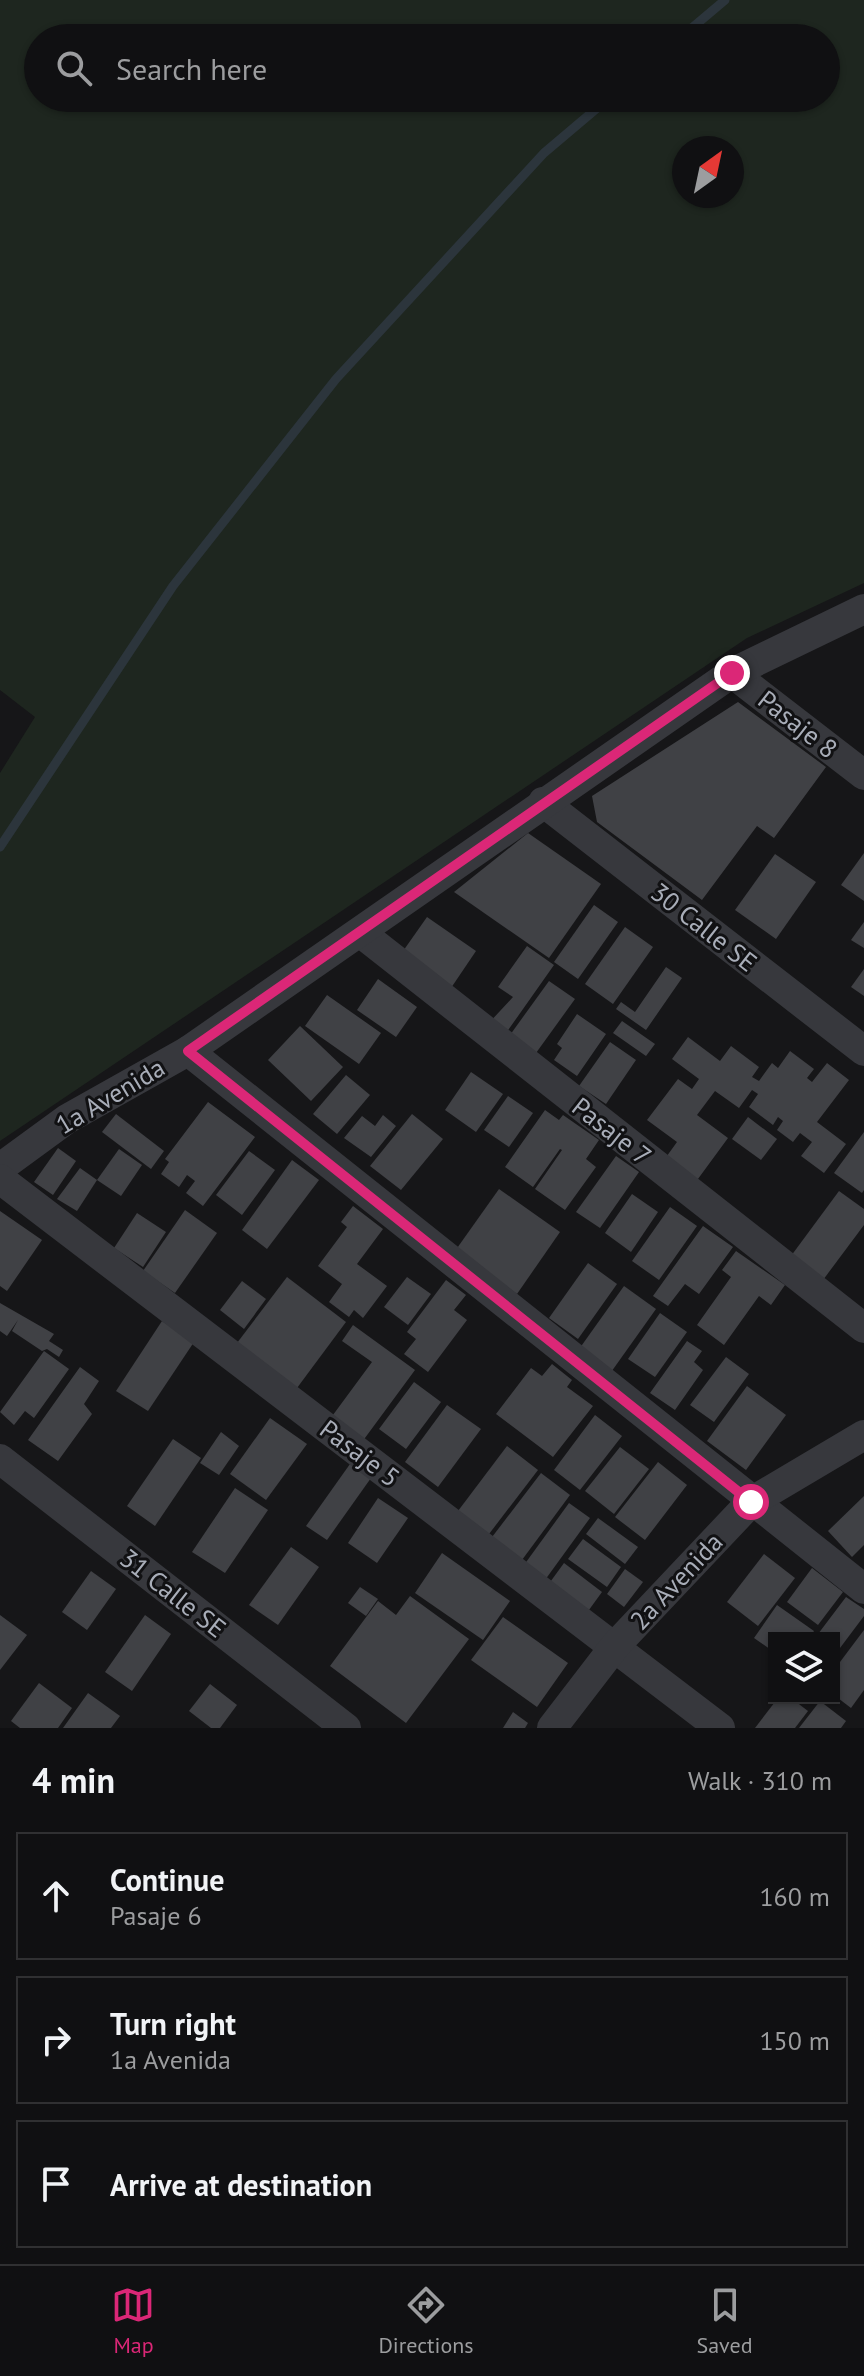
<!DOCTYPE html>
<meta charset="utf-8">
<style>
:root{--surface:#101012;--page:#19191b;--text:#f1f3f6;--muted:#9c9d9f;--line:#303032;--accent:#db2777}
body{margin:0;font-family:"PT Sans",sans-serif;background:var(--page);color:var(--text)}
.controls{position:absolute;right:24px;bottom:24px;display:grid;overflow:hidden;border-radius:0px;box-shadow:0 2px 6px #0004}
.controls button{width:72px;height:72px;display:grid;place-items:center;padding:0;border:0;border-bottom:2px solid var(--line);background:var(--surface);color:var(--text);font:40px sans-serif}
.compass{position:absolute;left:672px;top:136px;width:72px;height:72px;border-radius:50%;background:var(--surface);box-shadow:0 2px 6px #0004;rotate:33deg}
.stop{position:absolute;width:24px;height:24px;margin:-18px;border:6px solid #db2777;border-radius:50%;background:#fff}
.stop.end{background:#db2777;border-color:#fff;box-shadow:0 2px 8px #0008}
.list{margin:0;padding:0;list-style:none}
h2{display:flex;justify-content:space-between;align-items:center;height:104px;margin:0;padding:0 32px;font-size:34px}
h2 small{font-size:26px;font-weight:400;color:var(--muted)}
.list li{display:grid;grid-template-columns:52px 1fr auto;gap:24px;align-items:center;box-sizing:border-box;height:128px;margin:0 16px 16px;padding:0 16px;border:2px solid var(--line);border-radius:0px}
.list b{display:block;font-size:30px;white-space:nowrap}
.list p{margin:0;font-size:26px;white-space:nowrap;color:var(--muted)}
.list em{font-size:26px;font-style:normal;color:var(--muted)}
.icon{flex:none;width:44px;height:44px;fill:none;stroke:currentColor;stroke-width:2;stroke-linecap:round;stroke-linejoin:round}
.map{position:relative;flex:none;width:864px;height:1728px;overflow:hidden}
.search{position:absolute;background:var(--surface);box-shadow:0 2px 6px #0004;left:24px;right:24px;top:24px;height:88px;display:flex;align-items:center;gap:20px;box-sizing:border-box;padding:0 28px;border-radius:44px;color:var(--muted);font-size:30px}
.sheet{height:536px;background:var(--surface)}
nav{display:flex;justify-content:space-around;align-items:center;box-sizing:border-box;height:112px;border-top:2px solid var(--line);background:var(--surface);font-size:22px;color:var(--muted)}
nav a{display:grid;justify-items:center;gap:4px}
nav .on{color:var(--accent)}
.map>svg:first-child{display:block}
.green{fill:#1e261f;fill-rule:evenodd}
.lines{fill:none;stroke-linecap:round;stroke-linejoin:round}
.stream{stroke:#2c353c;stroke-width:9}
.building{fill:#404145}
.minor{stroke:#37383d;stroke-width:30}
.route{stroke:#db2777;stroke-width:10}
.labels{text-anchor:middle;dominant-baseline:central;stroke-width:6;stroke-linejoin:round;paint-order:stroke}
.street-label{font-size:26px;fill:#a8adb8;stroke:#111113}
</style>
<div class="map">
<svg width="864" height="1728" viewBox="0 0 864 1728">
<rect width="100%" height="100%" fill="#161618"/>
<path class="green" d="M0 0H864V583L747 638 0 1141V773L35 717 0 690ZM38 38H826V98H38ZM684 148H732V196H684Z"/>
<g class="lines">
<g class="stream">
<polyline points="680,38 725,0"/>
<polyline points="0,847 173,586 336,379 544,153 609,98"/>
</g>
</g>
<g class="building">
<polygon points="738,702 826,767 774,838 757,826 702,900 597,822 592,796"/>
<polygon points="528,833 601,884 549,958 454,892"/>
<polygon points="864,853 864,901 841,885"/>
<polygon points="775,854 816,882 776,939 735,910"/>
<polygon points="594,905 618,922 578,979 554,962"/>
<polygon points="427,917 476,951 451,988 401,954"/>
<polygon points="864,922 864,948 851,940"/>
<polygon points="625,927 653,947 613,1004 585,984"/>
<polygon points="527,946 554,965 504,1036 487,1025 513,997 498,987"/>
<polygon points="666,967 682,978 646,1030 616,1009 621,1002 635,1012"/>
<polygon points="864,969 864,996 851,987"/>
<polygon points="378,979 417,1007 396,1037 357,1010"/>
<polygon points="549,981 575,999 536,1053 510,1035"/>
<polygon points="327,995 381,1033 359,1064 305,1026"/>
<polygon points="577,1014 606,1034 577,1076 554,1060 562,1048 557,1044"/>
<polygon points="622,1021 655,1044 646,1056 613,1033"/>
<polygon points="300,1026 343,1067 311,1101 268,1060"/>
<polygon points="688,1037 720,1061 731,1046 759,1067 752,1077 759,1081 772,1063 778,1068 790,1051 814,1069 807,1078 812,1082 827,1063 849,1080 817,1122 846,1144 824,1173 801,1156 812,1142 800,1133 793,1142 777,1130 783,1121 778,1117 773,1125 749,1107 758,1094 752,1090 739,1108 715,1091 697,1115 728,1138 695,1183 664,1160 677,1142 647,1120 678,1079 692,1089 699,1079 672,1059"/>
<polygon points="610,1042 636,1060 606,1104 579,1086"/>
<polygon points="471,1072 503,1094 476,1132 445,1110"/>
<polygon points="346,1075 370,1095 337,1134 313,1114"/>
<polygon points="508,1096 533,1113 509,1147 484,1130"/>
<polygon points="208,1102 255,1137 203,1206 186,1193 195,1181 187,1175 179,1187 161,1174 169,1162 165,1159"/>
<polygon points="545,1110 559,1120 563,1115 599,1140 586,1159 596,1167 565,1210 535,1189 562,1150 560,1149 533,1187 505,1167"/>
<polygon points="116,1114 164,1151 151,1169 102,1132"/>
<polygon points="412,1114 443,1139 401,1190 370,1166"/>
<polygon points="383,1115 396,1126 371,1157 344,1138 362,1116 375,1126"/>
<polygon points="748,1117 777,1139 761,1160 732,1139"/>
<polygon points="864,1132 864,1190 862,1193 834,1173"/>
<polygon points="58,1148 76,1161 53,1195 34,1182"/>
<polygon points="119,1149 142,1165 121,1196 97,1180"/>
<polygon points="249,1151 275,1170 242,1215 216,1195"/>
<polygon points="616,1156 639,1172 600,1228 576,1212"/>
<polygon points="292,1160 319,1180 267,1249 242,1230"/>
<polygon points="80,1168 97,1180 77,1211 57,1199"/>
<polygon points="499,1189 560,1232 517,1294 455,1251"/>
<polygon points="839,1191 864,1209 864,1225 823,1280 791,1256"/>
<polygon points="632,1194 658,1212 631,1252 605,1233"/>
<polygon points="353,1206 383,1229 357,1264 387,1286 363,1318 354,1310 349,1317 329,1302 342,1284 318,1266 347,1227 341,1222"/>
<polygon points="670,1207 697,1226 659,1280 632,1261"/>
<polygon points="185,1210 217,1233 175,1293 143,1271"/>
<polygon points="0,1211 42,1240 7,1291 0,1286"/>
<polygon points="137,1213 166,1232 143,1267 114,1248"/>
<polygon points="703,1226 733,1247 699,1294 685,1284 668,1306 653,1296"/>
<polygon points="736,1251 785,1285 771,1305 759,1296 724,1345 697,1325 731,1277 722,1270"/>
<polygon points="588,1263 617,1284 578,1339 549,1318"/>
<polygon points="287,1277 346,1322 297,1388 237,1343"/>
<polygon points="407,1277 431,1294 408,1325 384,1307"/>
<polygon points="446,1280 466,1295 454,1310 467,1320 428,1372 404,1354 416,1339 407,1332"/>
<polygon points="242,1281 266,1299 244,1329 220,1310"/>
<polygon points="624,1286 656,1309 609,1375 577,1352"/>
<polygon points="0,1303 54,1334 49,1341 63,1350 59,1357 47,1349 42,1351 12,1331 18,1320 7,1336 0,1331"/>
<polygon points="660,1313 687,1332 655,1377 628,1359"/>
<polygon points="162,1321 194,1342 148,1411 116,1391"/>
<polygon points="353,1325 415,1370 362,1442 330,1419 372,1362 342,1341"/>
<polygon points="687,1341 702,1351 694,1362 703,1370 675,1410 650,1393"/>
<polygon points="44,1351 69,1369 34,1418 25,1411 14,1425 0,1412"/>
<polygon points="726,1357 749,1374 714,1422 690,1405"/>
<polygon points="552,1364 572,1380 567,1387 593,1406 553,1457 496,1414 531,1368 542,1376"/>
<polygon points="80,1367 99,1381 84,1404 92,1414 58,1461 28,1440"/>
<polygon points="414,1382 441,1402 406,1449 379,1429"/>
<polygon points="747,1386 786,1415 746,1470 707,1441"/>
<polygon points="447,1405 481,1429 438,1487 405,1462"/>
<polygon points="595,1415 622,1436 580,1490 554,1470"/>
<polygon points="270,1418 307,1444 266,1500 230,1474"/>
<polygon points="221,1432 239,1446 219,1475 200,1463"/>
<polygon points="173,1439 201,1458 155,1526 127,1506"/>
<polygon points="507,1446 538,1470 489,1534 458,1511"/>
<polygon points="620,1447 649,1469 614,1514 585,1491"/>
<polygon points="658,1462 687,1485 645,1540 615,1517"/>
<polygon points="350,1464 371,1478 327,1540 306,1526"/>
<polygon points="541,1473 570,1495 519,1564 489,1541"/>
<polygon points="235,1488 268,1510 225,1573 192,1552"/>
<polygon points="864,1496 864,1545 852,1557 828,1531"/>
<polygon points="378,1498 408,1518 377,1563 348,1543"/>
<polygon points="569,1503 590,1518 545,1580 524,1565"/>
<polygon points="598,1518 638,1547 625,1564 586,1534"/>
<polygon points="583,1539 621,1567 607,1587 568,1559"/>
<polygon points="291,1547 319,1567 278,1625 249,1605"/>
<polygon points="442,1553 510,1601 483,1640 415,1593"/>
<polygon points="764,1554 795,1578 758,1626 727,1602"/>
<polygon points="564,1563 602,1592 586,1614 548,1585"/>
<polygon points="812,1568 843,1592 818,1625 787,1602"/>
<polygon points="625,1569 643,1582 624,1607 607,1594"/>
<polygon points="91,1571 116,1589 87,1630 62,1612"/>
<polygon points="360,1587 378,1599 366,1616 348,1603"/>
<polygon points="410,1596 469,1639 406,1723 330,1666 378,1601 396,1615"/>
<polygon points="846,1597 864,1609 864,1616 834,1656 834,1638 815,1638"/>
<polygon points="777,1605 814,1631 810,1638 774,1638 774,1652 754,1638"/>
<polygon points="0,1615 27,1635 0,1670"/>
<polygon points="145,1615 171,1634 132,1691 105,1672"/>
<polygon points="503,1617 568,1663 537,1707 471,1660"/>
<polygon points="864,1630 864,1690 851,1708 834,1695 834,1670"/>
<polygon points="39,1683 72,1708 58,1728 20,1728 11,1721"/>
<polygon points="210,1684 237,1705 220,1728 211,1728 189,1711"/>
<polygon points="88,1693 120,1716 111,1728 63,1728"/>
<polygon points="778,1698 791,1698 808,1711 795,1728 755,1728"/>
<polygon points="820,1701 846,1721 841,1728 799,1728"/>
<polygon points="513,1712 528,1723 525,1728 503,1728"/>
</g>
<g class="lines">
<g class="minor">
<polyline points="732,673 864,775"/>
<polyline points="543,802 864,1051"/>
<polyline points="361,933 864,1328"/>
<polyline points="188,1051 864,1589"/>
<polyline points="0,1168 67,1119 188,1051 732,673 864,609"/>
<polyline points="0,1179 720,1728"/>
<polyline points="0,1459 346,1728"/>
<polyline points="552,1728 615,1646 751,1502 864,1435"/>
</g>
</g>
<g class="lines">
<polyline class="route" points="732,673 188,1051 751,1502"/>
</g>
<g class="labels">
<g class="street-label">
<text transform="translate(798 724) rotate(38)">Pasaje 8</text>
<text transform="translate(704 927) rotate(38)">30 Calle SE</text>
<text transform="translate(110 1096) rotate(-31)">1a Avenida</text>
<text transform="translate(612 1131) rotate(38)">Pasaje 7</text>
<text transform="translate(360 1453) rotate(37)">Pasaje 5</text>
<text transform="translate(676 1581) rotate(-47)">2a Avenida</text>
<text transform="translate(173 1593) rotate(38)">31 Calle SE</text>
</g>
</g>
</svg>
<div class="controls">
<button><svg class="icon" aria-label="layers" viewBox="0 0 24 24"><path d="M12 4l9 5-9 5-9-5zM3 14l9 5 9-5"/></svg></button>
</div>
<svg class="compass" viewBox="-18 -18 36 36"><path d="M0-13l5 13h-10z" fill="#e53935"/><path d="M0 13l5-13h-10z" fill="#9c9d9f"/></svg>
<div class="stop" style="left:751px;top:1502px"></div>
<div class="stop end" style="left:732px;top:673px"></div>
<div class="search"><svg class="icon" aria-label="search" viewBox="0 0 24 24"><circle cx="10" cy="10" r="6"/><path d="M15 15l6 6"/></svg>Search here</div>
</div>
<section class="sheet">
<h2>4 min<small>Walk · 310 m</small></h2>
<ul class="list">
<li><svg class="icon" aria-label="ahead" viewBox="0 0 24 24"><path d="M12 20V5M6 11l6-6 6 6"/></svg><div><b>Continue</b><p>Pasaje 6</p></div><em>160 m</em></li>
<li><svg class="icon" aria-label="right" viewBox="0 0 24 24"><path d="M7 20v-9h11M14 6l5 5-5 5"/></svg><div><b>Turn right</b><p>1a Avenida</p></div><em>150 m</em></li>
<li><svg class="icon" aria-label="arrive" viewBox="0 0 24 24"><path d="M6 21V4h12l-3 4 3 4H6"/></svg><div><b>Arrive at destination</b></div></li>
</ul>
</section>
<nav>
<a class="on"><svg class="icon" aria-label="map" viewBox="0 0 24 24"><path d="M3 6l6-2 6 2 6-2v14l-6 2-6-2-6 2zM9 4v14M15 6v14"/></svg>Map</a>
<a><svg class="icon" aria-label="directions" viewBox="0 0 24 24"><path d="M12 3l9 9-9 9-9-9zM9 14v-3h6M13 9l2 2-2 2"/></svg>Directions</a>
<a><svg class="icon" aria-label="saved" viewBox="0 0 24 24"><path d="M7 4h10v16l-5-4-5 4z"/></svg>Saved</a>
</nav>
